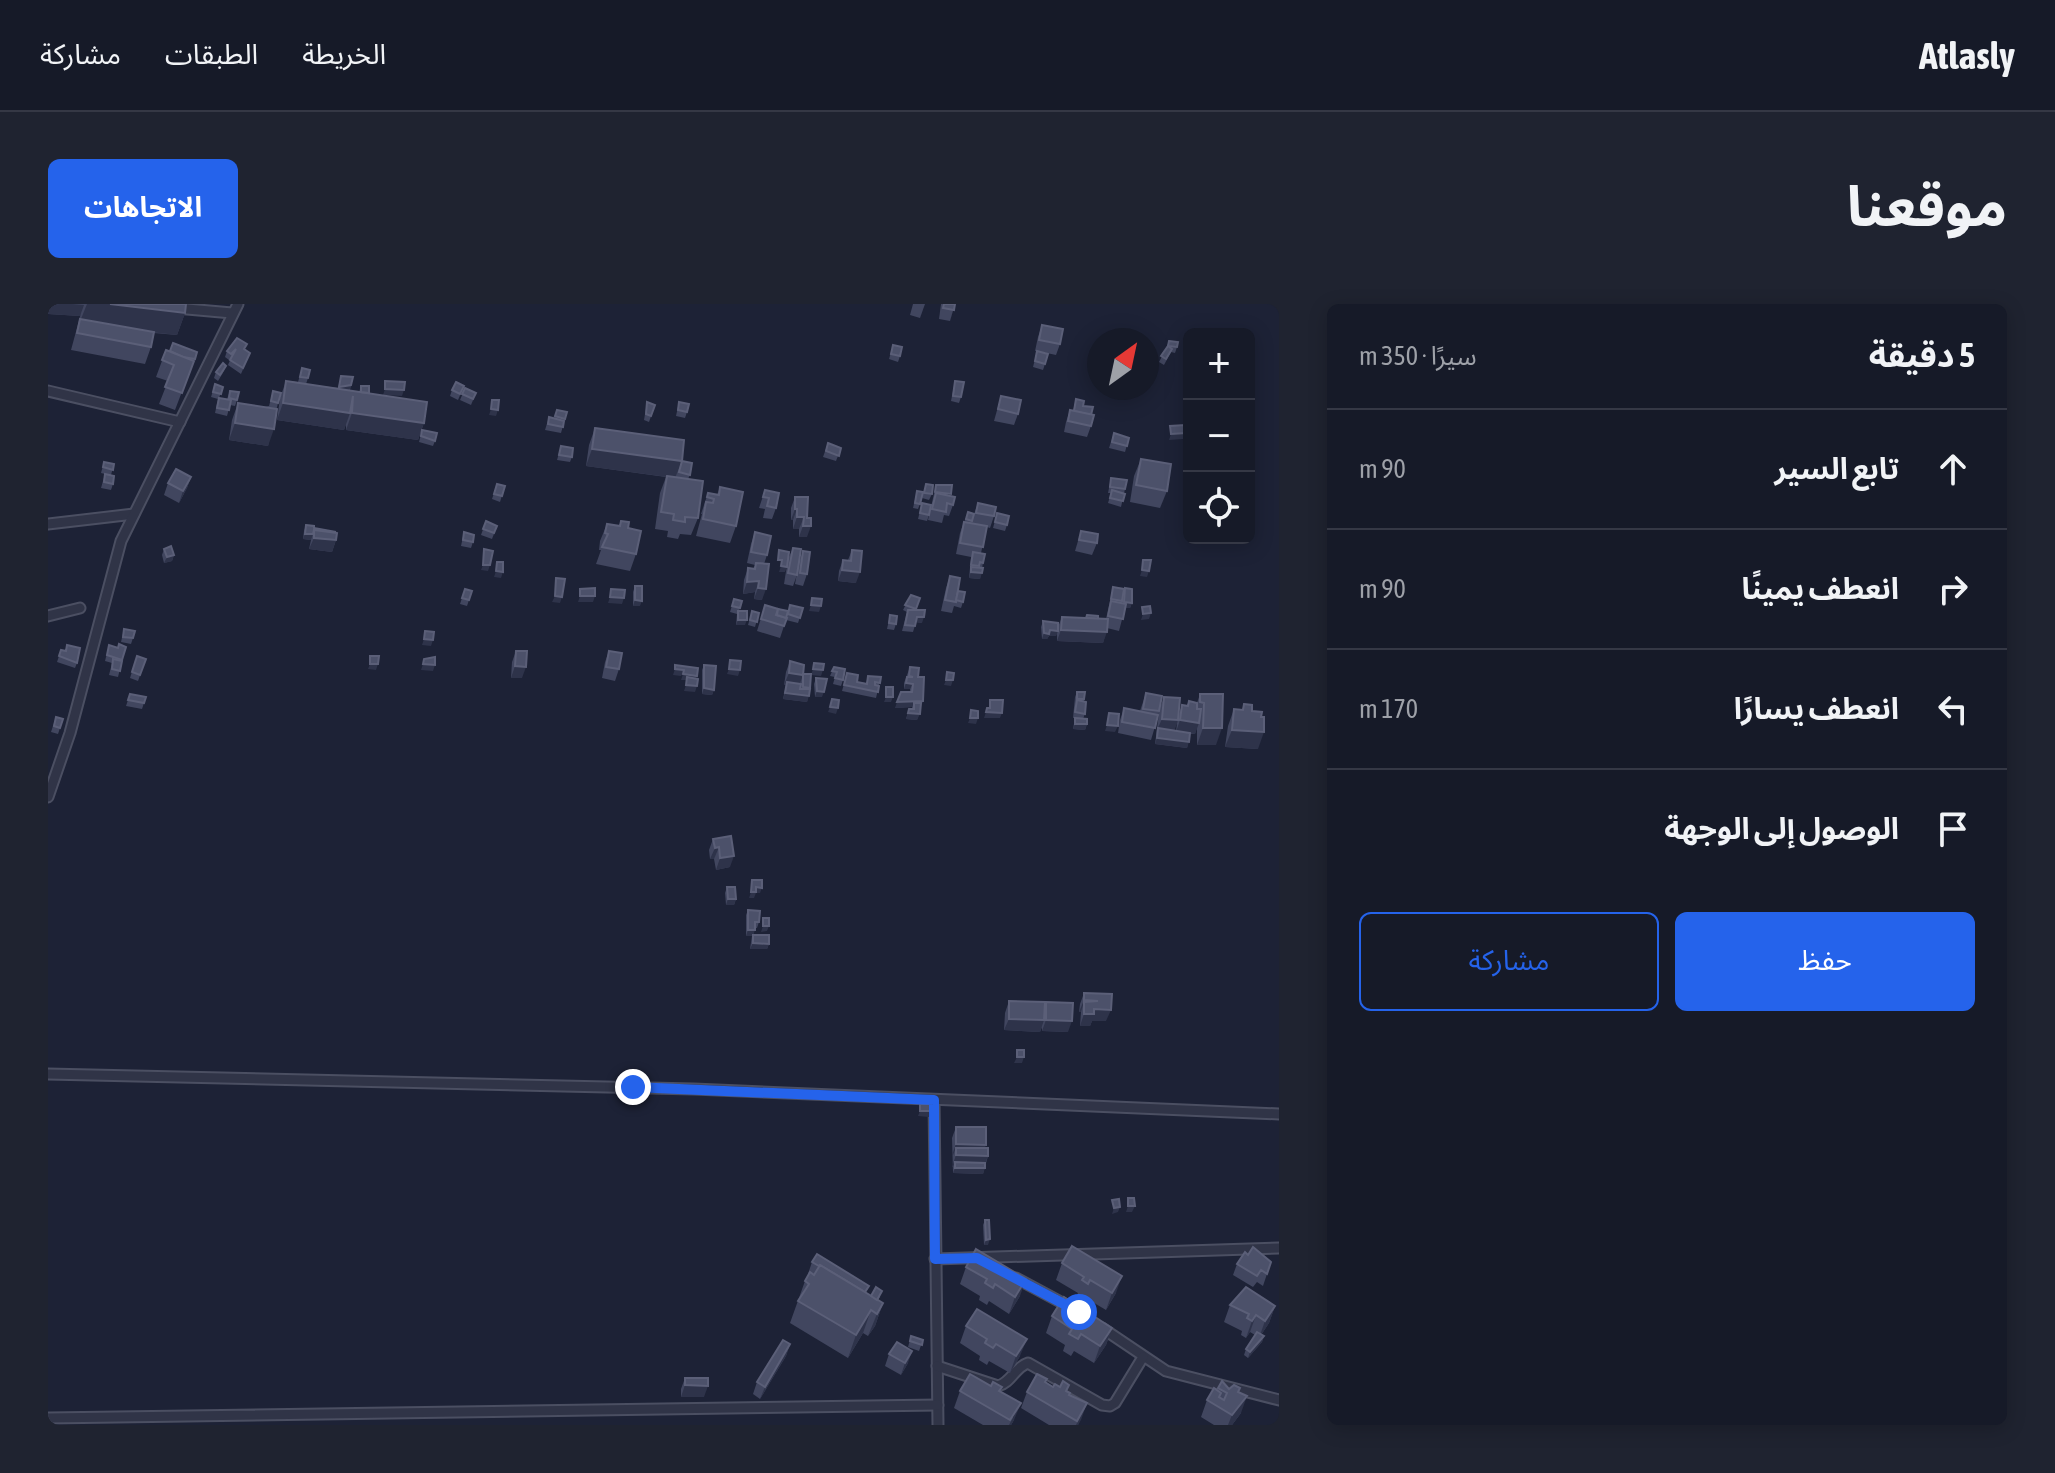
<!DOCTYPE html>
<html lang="ar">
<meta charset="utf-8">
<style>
:root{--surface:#161a28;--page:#1f2330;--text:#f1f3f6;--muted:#9ea1a8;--line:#353845;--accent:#2563eb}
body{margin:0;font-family:"Asap Condensed","Noto Sans Arabic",sans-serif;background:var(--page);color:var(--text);direction:rtl}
.controls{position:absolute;right:24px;top:24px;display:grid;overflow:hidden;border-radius:12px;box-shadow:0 4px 20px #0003}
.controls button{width:72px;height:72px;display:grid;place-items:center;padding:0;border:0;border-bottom:2px solid var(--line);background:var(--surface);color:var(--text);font:40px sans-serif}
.compass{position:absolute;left:1039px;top:24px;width:72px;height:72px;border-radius:50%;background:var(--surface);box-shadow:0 4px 20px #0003;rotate:33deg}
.stop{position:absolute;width:24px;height:24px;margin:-18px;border:6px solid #2563eb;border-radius:50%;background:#fff}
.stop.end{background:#2563eb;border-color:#fff;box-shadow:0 2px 8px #0008}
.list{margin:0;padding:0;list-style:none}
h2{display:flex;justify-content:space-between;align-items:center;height:104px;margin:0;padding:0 32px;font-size:34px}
h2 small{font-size:26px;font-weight:400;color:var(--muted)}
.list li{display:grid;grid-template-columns:52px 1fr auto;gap:24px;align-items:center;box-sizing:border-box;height:120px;padding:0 32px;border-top:2px solid var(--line)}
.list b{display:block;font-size:30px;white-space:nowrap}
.list em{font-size:26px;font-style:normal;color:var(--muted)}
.actions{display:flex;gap:16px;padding:24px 32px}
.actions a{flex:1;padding:18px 0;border:2px solid var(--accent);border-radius:12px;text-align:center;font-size:28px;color:var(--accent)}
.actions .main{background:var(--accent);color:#fff}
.icon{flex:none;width:44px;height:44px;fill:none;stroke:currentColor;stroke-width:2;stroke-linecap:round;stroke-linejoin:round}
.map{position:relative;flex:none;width:1231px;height:1121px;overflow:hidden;direction:ltr;border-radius:12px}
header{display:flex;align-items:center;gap:48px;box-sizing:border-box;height:112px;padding:0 40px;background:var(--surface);border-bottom:2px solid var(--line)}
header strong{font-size:38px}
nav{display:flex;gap:44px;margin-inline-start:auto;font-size:28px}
.intro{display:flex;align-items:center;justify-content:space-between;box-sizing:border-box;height:192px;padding:0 48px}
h1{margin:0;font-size:56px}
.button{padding:20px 36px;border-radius:12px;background:var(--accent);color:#fff;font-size:28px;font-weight:700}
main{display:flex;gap:48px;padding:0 48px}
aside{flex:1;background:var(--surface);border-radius:12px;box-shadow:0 4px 20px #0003}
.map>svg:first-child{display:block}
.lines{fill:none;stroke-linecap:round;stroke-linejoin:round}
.minor-casing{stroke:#4b4f62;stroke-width:13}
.minor{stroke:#303447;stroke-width:9}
.wall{fill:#41465f}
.shaded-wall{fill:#2e334a}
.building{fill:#4c516a;stroke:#5b5f78;stroke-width:2}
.route{stroke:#2563eb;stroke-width:10}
</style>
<header>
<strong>Atlasly</strong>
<nav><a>الخريطة</a><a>الطبقات</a><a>مشاركة</a></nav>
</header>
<div class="intro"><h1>موقعنا</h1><a class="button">الاتجاهات</a></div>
<main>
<aside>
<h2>5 دقيقة<small>سيرًا · 350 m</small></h2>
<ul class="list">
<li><svg class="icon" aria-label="ahead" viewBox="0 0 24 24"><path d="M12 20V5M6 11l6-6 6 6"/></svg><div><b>تابع السير</b></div><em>90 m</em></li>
<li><svg class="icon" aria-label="right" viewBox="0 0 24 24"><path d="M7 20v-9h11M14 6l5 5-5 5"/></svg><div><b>انعطف يمينًا</b></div><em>90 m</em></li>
<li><svg class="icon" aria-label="left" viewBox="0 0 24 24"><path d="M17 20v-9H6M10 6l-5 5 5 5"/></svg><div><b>انعطف يسارًا</b></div><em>170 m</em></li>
<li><svg class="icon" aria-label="arrive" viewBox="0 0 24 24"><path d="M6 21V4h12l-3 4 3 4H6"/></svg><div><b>الوصول إلى الوجهة</b></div></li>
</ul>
<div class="actions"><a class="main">حفظ</a><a>مشاركة</a></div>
</aside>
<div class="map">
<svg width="1231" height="1121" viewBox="0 0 1231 1121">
<rect width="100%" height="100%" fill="#1d2236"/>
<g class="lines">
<g class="minor-casing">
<g id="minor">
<polyline points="128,4 184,9"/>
<polyline points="0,87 132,118"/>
<polyline points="0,220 86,210"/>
<polyline points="0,312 32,304"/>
<polyline points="0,493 22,429 73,237 190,0"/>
<polyline points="0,770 646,785 1231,810"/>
<polyline points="886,796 890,1121"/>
<polyline points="887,955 1231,944"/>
<polyline points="968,974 1022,1003"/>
<polyline points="1054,1024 1118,1067 1231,1096"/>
<path d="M889 1062 950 1082C963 1079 967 1063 980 1059L1054 1101 1062 1102 1067 1099 1095 1053"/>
<polyline points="0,1114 890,1101"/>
</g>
</g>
<use href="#minor" class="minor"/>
</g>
<g class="wall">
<polygon points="0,0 138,0 137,9 129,31 106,29 103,43 97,60 23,46 33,9 32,12 0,10"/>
<polygon points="865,0 877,0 872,14 862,11"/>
<polygon points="893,0 907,0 902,17 891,15"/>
<polygon points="994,21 1012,40 1008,51 994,48 997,60 995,66 985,63 989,47 987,47 990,33"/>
<polygon points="1121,37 1129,43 1127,49 1123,48 1116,61 1111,58 1118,45"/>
<polygon points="845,41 852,52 850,58 841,55"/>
<polygon points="118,46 122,47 149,48 127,106 111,100 120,77 108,73"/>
<polygon points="197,46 202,49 193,70 180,61 183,54 181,56 177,53 179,47"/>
<polygon points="178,62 176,67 170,77 166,74 168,68"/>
<polygon points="254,64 260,74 258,80 290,84 293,72 303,81 302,86 311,88 313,82 321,89 376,119 370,136 298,126 298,120 296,126 229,116 232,94 238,77 250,78"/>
<polygon points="907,77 913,93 911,99 903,97"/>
<polygon points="167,80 175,83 171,94 179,95 182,87 189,96 187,102 182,101 179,112 167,109 170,95 163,93"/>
<polygon points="416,82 410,96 402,92 404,86"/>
<polygon points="417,84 428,89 423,101 412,96"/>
<polygon points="225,87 230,99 220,142 181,136 184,116 190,99 217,103 221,102"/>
<polygon points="953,92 970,110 966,121 946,117"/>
<polygon points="1028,95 1043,111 1043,122 1039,133 1016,128 1018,118 1022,106 1025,107"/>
<polygon points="599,98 607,101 601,118 596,116"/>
<polygon points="631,98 639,108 637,114 628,112"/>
<polygon points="509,106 519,108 513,129 497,126 501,113 506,114"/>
<polygon points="547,124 634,157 642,171 640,175 650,214 643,231 632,230 630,235 619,233 620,227 607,225 612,189 618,173 538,162 541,141"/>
<polygon points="374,126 387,137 385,142 371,138"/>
<polygon points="1066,129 1081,134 1077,148 1061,144"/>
<polygon points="780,139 793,144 788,157 775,153"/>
<polygon points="513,142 524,153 522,158 509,156"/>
<polygon points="1093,155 1119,187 1112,204 1082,198 1086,172"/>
<polygon points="56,158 66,160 63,171 65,180 63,186 53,184 57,170 53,169"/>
<polygon points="143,173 139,184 131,199 116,191 120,179"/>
<polygon points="1063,174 1077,185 1073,203 1060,199 1063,189 1060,189"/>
<polygon points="449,180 457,182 452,198 444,195"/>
<polygon points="878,180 884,190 881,196 874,194"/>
<polygon points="888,181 902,192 905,201 901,212 896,211 894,219 880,216"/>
<polygon points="672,183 688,222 682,239 648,232 654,210 653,210 660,189 669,191"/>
<polygon points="717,186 728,204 724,215 715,214 717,205 711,204"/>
<polygon points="869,187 872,200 870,205 865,204"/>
<polygon points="747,193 760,193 759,233 751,233 751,225 745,225 745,216 743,216 743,204"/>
<polygon points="874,199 881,211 879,217 870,215"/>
<polygon points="930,199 946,212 942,224 939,223 933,249 935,259 932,275 921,274 923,253 908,250 912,229 916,218 918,214 926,210"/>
<polygon points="949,209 959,221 957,227 945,224"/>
<polygon points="438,217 449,222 444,235 433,231"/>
<polygon points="573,217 580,224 588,250 582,267 548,260 553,246 551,246 552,237 559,220 571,222"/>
<polygon points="258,221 266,224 288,236 284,248 261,245 263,236 255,235 256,227"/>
<polygon points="1033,227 1049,239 1044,251 1027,247"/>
<polygon points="416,228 425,238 423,244 413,242"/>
<polygon points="707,228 719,251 716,260 714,296 706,295 707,288 695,290 696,276 700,264 705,265 707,261 699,259 703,240"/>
<polygon points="745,244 749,271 745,282 736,280 740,255"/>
<polygon points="116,245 126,251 124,257 116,259 114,251"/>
<polygon points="804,246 808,279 790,277 791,267 795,256 800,256"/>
<polygon points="755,247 759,270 755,282 747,280 751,258"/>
<polygon points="902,272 915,298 913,304 906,302 904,309 893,307 898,284"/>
<polygon points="587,282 592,302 585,302 585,288"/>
<polygon points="1065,283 1077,284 1084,299 1082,304 1077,304 1071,327 1059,324 1055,339 1009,337 1009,328 1008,332 1001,332 999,335 994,335 993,323 995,317 1010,323 1014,313 1038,314 1039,311 1050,315 1058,315"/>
<polygon points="417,285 424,287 419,302 412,300"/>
<polygon points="863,291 874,319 868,318 865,328 854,327 859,308 855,306"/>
<polygon points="686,295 694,297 691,307 697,321 688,321 689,310 682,308"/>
<polygon points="717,301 740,307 755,304 750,319 738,316 732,334 709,327"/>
<polygon points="704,307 711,309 707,323 700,321"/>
<polygon points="842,311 848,320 846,326 839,325"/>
<polygon points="76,325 85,334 83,340 73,338"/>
<polygon points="19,341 29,359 27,364 9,358 13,346 17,347"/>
<polygon points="61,341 74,357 70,373 61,371 64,359 57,357"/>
<polygon points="468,347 474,374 463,374 464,358"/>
<polygon points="561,347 571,365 567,377 554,374 557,358"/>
<polygon points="89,352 98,355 90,377 82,374"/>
<polygon points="742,357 755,370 762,384 759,398 735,395 738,381 736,381 738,368"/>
<polygon points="656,361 666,386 664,391 654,390 654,366"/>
<polygon points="786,363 795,376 793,382 785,380 787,373 782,372"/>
<polygon points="862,363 870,373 873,403 869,416 858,415 861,405 864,405 864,403 847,404 862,388 862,385 856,385 856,379"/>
<polygon points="799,369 809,378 818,379 820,372 833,373 828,394 794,387"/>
<polygon points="768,374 774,393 767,393 766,380"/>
<polygon points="1029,388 1036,395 1037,410 1035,415 1039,420 1037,426 1025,425 1027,414 1025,414 1027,393"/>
<polygon points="1098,389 1113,401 1116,393 1130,416 1126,426 1128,427 1130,412 1134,401 1139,401 1141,397 1149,399 1152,390 1168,441 1149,441 1149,423 1147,430 1142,430 1139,444 1107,440 1111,409 1103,436 1070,429 1072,416 1076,404 1092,407"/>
<polygon points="82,390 96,399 94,405 78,402"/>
<polygon points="1196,400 1204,407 1210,445 1177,443 1180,422 1186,405 1194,406"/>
<polygon points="8,413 15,415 10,430 3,428"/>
<polygon points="665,535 682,563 668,566 666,555 662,555 661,546"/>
<polygon points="679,583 688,595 686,601 678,601 677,589"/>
<polygon points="700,606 711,618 709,624 707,624 705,631 721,640 719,645 702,645 704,632 698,632 698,611"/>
<polygon points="1036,689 1058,717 1044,717 1042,722 1032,722 1033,708 1031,708 1032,700"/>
<polygon points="961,697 997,703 998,698 1020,728 994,727 994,723 992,728 956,726 957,709"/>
<polygon points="908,823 937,844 940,852 935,870 905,869 904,834"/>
<polygon points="937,916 940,941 936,941 935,921"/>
<polygon points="1200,951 1223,958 1215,982 1209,978 1205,983 1185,971 1189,960"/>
<polygon points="764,958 821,982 818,989 823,992 832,993 830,996 835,999 827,1022 820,1032 815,1029 800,1054 742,1019 757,977 761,970 760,970"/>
<polygon points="1014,959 1068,989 1058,1006 1036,993 1034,997 1028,993 1030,989 1008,976"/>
<polygon points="918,963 972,992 961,1010 941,997 939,1001 931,996 932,992 912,980"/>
<polygon points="1182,1001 1227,1002 1221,1019 1213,1031 1216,1032 1214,1038 1200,1054 1196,1051 1198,1045 1207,1031 1202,1028 1198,1034 1193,1031 1194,1027 1176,1018"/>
<polygon points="1004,1012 1064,1024 1058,1041 1046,1059 1026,1047 1023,1052 1015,1047 1017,1041 998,1029"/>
<polygon points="918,1022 972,1052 962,1069 941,1057 939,1061 931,1056 932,1052 912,1039"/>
<polygon points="863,1032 875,1036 871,1047 860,1043"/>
<polygon points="742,1040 738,1052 712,1095 705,1090 709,1078"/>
<polygon points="841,1050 860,1059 853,1071 837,1062"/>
<polygon points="637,1074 656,1093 633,1093 633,1085"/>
<polygon points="1174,1077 1181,1085 1191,1088 1193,1109 1184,1121 1166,1121 1153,1113 1159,1096 1169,1086"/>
<polygon points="997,1078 1005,1083 1019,1087 1021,1091 1039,1099 1030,1121 1001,1121 973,1104 979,1088"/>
<polygon points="912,1087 952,1087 966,1116 963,1121 935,1121 906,1104"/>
</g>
<g class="shaded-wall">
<polygon points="0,0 24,0 36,1 32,12 0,10"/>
<polygon points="39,0 62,0 137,9 129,31 31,20"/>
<polygon points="303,81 301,87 289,89 291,83"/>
<polygon points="337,85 356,86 354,92 335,91"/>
<polygon points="235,99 302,109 296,126 229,116"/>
<polygon points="443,105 450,106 448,112 441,111"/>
<polygon points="304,109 376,119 370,136 298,126"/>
<polygon points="187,119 226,125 220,142 181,136"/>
<polygon points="1138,129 1135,135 1121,136 1123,130"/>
<polygon points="544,145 634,157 627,174 538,162"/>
<polygon points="143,173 139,184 131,199 135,187"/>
<polygon points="747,205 749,205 745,216 743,216"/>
<polygon points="749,213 756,213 751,225 745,225"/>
<polygon points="755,222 763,222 759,233 751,233"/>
<polygon points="257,230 265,230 263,236 255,235"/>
<polygon points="266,234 288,236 284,248 261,245"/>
<polygon points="126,251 124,257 116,259 119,253"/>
<polygon points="435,261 442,261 440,267 433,266"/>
<polygon points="733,262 739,263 737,268 731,268"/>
<polygon points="794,266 812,268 808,279 790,277"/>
<polygon points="1094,266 1101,267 1099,273 1092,272"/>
<polygon points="448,267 455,268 453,274 446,273"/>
<polygon points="923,268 934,269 932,275 921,274"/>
<polygon points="711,277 707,288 695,290 699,278"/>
<polygon points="710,284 718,285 714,296 706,295"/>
<polygon points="507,292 514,293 512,299 504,298"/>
<polygon points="532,292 547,292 545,298 530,298"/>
<polygon points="562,293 576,294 574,300 560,299"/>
<polygon points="587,296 594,297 592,302 585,302"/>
<polygon points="1076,298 1084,299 1082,304 1074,304"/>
<polygon points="763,301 773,302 771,308 761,307"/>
<polygon points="1103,309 1101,315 1093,316 1095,310"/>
<polygon points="869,313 876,313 874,319 867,318"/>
<polygon points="690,316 699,316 697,321 688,321"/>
<polygon points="1002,326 1010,327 1008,332 1001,332 999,335 994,335 996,329"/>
<polygon points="1013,326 1059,328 1055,339 1009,337"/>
<polygon points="376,335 385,336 383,342 374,341"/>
<polygon points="322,360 330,360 328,366 320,365"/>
<polygon points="375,360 387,361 385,367 373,366"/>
<polygon points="467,362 478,363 474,374 463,374"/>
<polygon points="627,365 636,366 633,372 625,371"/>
<polygon points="681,365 692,366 690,372 679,370"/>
<polygon points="765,365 775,366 773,372 763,371"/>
<polygon points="741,369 755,371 751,382 736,381"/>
<polygon points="635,370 649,372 647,377 639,373 638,376 633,376"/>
<polygon points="898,376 905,376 903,382 896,381"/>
<polygon points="858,379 865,380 862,385 856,385"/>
<polygon points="638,381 649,382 647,388 636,387"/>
<polygon points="656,384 666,386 664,391 654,390"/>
<polygon points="769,387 776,388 774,393 767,393"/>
<polygon points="737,389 761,392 759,398 735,395"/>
<polygon points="838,393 845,393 843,398 836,398"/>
<polygon points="875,397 873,403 866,399 864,403 847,404 849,398"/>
<polygon points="782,403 790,404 788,410 780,408"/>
<polygon points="938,408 954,409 952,414 936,414"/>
<polygon points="860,409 872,410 869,416 858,415"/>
<polygon points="922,414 930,414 928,420 920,419"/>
<polygon points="1114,415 1130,416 1126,428 1109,426"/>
<polygon points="1132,416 1151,419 1147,430 1128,428"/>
<polygon points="1027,420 1039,420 1037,426 1025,425"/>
<polygon points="1059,421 1070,422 1067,428 1057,427"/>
<polygon points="1155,424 1174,424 1168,441 1149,441"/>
<polygon points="1184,426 1216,428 1210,445 1177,443"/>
<polygon points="1109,434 1141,438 1139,444 1107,440"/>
<polygon points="671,543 666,555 662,555 667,544"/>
<polygon points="686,552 682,563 668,566 672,554"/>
<polygon points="708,583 714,584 712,589 708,589 706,594 701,594 703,588"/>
<polygon points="680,595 688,595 686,601 678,601"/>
<polygon points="715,622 721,622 719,627 713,628"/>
<polygon points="700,626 707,626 705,632 698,632"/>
<polygon points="705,639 721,640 719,645 702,645"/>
<polygon points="1036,696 1050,697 1063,706 1058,717 1044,717 1042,722 1032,722 1036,710 1036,698 1033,708 1031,708"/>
<polygon points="961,715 996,716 992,728 956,726"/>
<polygon points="998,716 1024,717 1020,728 994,727"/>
<polygon points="969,753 976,753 974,759 966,759"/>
<polygon points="872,807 883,807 881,813 870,812"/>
<polygon points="908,840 938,841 934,852 940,852 936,863 907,858 905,863 904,863 908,851 908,844 905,851 904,851"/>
<polygon points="907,864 937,864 935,870 905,869"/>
<polygon points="1080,902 1087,902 1084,908 1078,908"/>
<polygon points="1072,903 1070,908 1064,910 1066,904"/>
<polygon points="942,935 940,941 936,941 938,936"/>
<polygon points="1074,972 1068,989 1058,1006 1064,989"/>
<polygon points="978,975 972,992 961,1010 967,993"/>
<polygon points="835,999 827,1022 820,1032 829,1010"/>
<polygon points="1227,1002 1221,1019 1211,1034 1217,1017"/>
<polygon points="823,1006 815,1029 800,1054 808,1031"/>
<polygon points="1208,1011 1202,1028 1198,1034 1204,1017"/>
<polygon points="1064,1024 1058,1041 1046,1059 1052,1042"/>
<polygon points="1216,1032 1214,1038 1200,1054 1202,1048"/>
<polygon points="979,1035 972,1052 962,1069 968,1052"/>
<polygon points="742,1040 738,1052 712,1095 717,1083"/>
<polygon points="864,1047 860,1059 853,1071 857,1059"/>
<polygon points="637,1081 660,1082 656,1093 633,1093"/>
<polygon points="1199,1092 1193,1109 1184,1121 1180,1121 1184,1111"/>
<polygon points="973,1099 966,1116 963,1121 961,1121"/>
<polygon points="1039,1099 1033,1116 1030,1121 1028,1121"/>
</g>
<g class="building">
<polygon points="62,0 138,0 137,9"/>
<polygon points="896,0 907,0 906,6 895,4"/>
<polygon points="32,15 106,28 103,43 29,29"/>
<polygon points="994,21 1015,25 1012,40 991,36"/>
<polygon points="189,34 199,40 196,45 202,49 195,64 182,56 188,45 183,50 179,47"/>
<polygon points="1121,37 1130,38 1129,43 1120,42"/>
<polygon points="125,39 149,48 147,55 135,53 122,47"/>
<polygon points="845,41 854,43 852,52 843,50"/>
<polygon points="1120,42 1124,45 1118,55 1113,52"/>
<polygon points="118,46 146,57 134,89 117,83 126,61 114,56"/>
<polygon points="989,47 1000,50 997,60 987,57"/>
<polygon points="175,59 178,62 172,71 168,68"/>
<polygon points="254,64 262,66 260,74 252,73"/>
<polygon points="293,72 305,73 303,81 291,83"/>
<polygon points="238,77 379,98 376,119 304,109 305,92 302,109 235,99"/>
<polygon points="337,77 357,78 356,86 337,85"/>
<polygon points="907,77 916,78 913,93 905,92"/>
<polygon points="408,78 416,82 412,90 404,86"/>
<polygon points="167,80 175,83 173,90 165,88"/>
<polygon points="313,82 321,82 321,89 313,88"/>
<polygon points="417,84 428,89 425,95 414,90"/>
<polygon points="182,87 191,88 189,96 181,94"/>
<polygon points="225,87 233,89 230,99 223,97"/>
<polygon points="953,92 973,96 970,110 950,105"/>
<polygon points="171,94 183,96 181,106 169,104"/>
<polygon points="1028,95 1036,97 1035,102 1045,103 1043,111 1026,107"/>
<polygon points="444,96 451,96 450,106 443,105"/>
<polygon points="599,98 607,101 603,112 598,110"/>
<polygon points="631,98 641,100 639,108 630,106"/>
<polygon points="190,99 229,105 226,125 187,119"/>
<polygon points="509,106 519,108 517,115 507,112"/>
<polygon points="1022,106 1046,111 1043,122 1020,117"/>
<polygon points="501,113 516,117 515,123 500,120"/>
<polygon points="1137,121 1138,129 1123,130 1122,122"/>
<polygon points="547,124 636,136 634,157 544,145"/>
<polygon points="374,126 389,129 387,137 373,132"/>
<polygon points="1066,129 1081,134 1079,142 1064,138"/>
<polygon points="780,139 793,144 791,152 778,147"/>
<polygon points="513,142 525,144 524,153 511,151"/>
<polygon points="1093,155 1123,160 1119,187 1088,181"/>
<polygon points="634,157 644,159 642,171 631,168"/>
<polygon points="56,158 66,160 65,166 55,163"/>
<polygon points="128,165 143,173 135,187 120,179"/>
<polygon points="57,170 66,172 65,180 56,178"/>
<polygon points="619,172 655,177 650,214 637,213 637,218 625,216 626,210 613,208"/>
<polygon points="1063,174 1079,176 1077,185 1062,183"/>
<polygon points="449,180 457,182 454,192 446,190"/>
<polygon points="878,180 885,181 884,190 876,189"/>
<polygon points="888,181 904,181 903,190 887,188"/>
<polygon points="672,183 695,188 688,222 655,215 658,198 665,199 666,195 659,193 660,189 671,191"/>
<polygon points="717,186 731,189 728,204 719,202 721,194 715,193"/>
<polygon points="1064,186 1077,190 1075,197 1062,194"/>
<polygon points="869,187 875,188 872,200 867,199"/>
<polygon points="888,189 907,193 905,201 899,199 898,208 884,205"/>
<polygon points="747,193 760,193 759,214 763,214 763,222 755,222 756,213 749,213 749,205 747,205"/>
<polygon points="874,199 883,201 881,211 872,209"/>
<polygon points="930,199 948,203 946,212 928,209"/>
<polygon points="920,208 926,210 924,217 918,215"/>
<polygon points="949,209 961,212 959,221 947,218"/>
<polygon points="438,217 449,222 446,229 435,225"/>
<polygon points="573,217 581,218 580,224 593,227 588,250 554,243 560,230 557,229 559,220 572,222"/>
<polygon points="916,218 939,222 935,243 912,239"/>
<polygon points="258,221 266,222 266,224 288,228 266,226 265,230 257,230"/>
<polygon points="266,226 289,229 288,236 266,234"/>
<polygon points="1033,227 1050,230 1049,239 1031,236"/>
<polygon points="416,228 426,231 425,238 415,236"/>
<polygon points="707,228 723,232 719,251 703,248"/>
<polygon points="123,242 126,251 119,253 116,245"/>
<polygon points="745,244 753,245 749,271 740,269"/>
<polygon points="436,245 445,247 442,261 435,261"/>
<polygon points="731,246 741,248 739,263 733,262 734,256 730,256"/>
<polygon points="804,246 814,247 812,268 794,266 795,256 803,257"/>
<polygon points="755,247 762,248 759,270 752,269"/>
<polygon points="925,248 937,250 935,259 932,258 931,262 923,261"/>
<polygon points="1095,256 1103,256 1101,267 1094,266"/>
<polygon points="449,258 455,258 455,268 448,267"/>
<polygon points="708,259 721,260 718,285 710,284 711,277 699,278 700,264 707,265"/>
<polygon points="923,263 935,264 934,269 923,268"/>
<polygon points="902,272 912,274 908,298 897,296"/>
<polygon points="508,274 517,275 514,293 507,292"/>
<polygon points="587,282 594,282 594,297 587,296"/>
<polygon points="1065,283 1076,285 1074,297 1063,295"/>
<polygon points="547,284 547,292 532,292 532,285"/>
<polygon points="1077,284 1084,285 1084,299 1076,298"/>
<polygon points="417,285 424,287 421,296 414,294"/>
<polygon points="563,285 577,286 576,294 562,293"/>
<polygon points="910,287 917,288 915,298 908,296"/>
<polygon points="863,291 872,294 868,305 857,301"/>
<polygon points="764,294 774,295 773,302 763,301"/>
<polygon points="686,295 694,297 692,304 684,302"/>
<polygon points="1063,297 1078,300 1075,315 1060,312"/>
<polygon points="717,301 730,305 728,311 739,314 736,322 713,315"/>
<polygon points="742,301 755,304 752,314 740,310"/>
<polygon points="1102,302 1103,309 1095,310 1094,303"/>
<polygon points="730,305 740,307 738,314 729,311"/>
<polygon points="860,306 877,306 876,313 869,313 867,322 857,321"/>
<rect x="690" y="307" width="9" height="9"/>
<polygon points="704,307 711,309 709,318 702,316"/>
<polygon points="842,311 849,312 848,320 841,319"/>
<polygon points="1039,311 1050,312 1050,315 1038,314"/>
<polygon points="1014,313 1060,315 1059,328 1013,326"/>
<polygon points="995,317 1010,319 1010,327 1002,326 1001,330 996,329"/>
<polygon points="76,325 87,327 85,334 75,333"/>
<polygon points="377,327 386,328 385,336 376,335"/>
<polygon points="71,340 78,343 74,356 59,351 61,341 70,344"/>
<polygon points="19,341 32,344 29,359 11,352 13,346 18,347"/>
<polygon points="468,347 479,347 478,363 467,362"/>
<polygon points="561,347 574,349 571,365 558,363"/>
<polygon points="89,352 98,355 92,371 84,368"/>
<polygon points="322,352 331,352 330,360 322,360"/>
<polygon points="387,353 387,361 375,360 376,355"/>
<polygon points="65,355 74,357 72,367 64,365"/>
<polygon points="682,356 693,357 692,366 681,365"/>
<polygon points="742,357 756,361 755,371 741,369"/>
<polygon points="766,359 776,360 775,366 765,365"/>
<polygon points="627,361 650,364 649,372 635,370 636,366 627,365"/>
<polygon points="656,361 668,362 666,386 656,384"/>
<polygon points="786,363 797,365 795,376 787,374 789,368 784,367"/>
<polygon points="862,363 871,364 870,373 876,373 875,397 849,398 853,388 864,388 865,380 858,379 859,373 865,373 861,372"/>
<polygon points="899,368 906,369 905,376 898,376"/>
<polygon points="799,369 810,371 809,378 819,380 820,372 833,373 832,379 827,378 827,381 831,382 830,388 796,381"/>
<polygon points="755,370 763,370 762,384 755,383"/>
<polygon points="639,373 650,375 649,382 638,381"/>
<polygon points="768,374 779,375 776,388 769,387"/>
<polygon points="739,378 753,380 752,385 762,385 761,392 737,389"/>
<rect x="838" y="383" width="7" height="10"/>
<polygon points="1029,388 1037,388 1036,395 1029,395"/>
<polygon points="1098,389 1114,392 1111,407 1095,405"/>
<polygon points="82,390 98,393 96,399 80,396"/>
<polygon points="1152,390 1175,390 1174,424 1155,424 1156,399 1152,398"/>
<polygon points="1116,393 1132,394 1130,416 1114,415"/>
<polygon points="784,395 791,396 790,404 782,403"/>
<polygon points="942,396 955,396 954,409 938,408 939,404 942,404"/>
<polygon points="1029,396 1038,398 1037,410 1027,408"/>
<polygon points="1141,397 1149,399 1149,405 1153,405 1151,419 1132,416 1134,401 1140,402"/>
<polygon points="866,399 873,399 872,410 860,409 861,405 866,405"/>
<polygon points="1196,400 1204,401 1204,407 1214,408 1213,413 1216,413 1216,428 1184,426 1186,405 1195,406"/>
<polygon points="1076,404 1110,411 1107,424 1074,418"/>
<polygon points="923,406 930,407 930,414 922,414"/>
<polygon points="1061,409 1071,410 1070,422 1059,421"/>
<polygon points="8,413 15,415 12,424 6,422"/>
<polygon points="1027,414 1039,415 1039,420 1027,420"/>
<polygon points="1110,424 1142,429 1141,438 1109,434"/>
<polygon points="683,532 686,552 672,554 671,543 667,544 665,535"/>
<polygon points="704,576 714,576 714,584 708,583 708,588 703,588"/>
<polygon points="679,583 687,583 688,595 680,595"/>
<polygon points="700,606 712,607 711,618 707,618 707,626 700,626"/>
<rect x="715" y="614" width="6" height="8"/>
<polygon points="705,631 721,631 721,640 705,639"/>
<polygon points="1036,689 1064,690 1063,706 1046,705 1046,710 1036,710 1036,698 1050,697 1036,696"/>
<polygon points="961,697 997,698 996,716 961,715"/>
<polygon points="998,698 1025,699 1024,717 998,716"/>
<rect x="969" y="746" width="7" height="7"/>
<rect x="872" y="800" width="11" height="7"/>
<polygon points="908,823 938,823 938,841 908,840"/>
<polygon points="908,844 940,844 940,852 908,851"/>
<polygon points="907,858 937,859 937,864 907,864"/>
<polygon points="1080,894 1086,894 1087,902 1080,902"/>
<polygon points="1071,895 1072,903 1066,904 1064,896"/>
<polygon points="937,916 941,916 942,935 938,936"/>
<polygon points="1024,942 1074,972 1064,989 1042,976 1040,980 1034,976 1036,973 1014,959"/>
<polygon points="1205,943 1223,958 1219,970 1213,966 1209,972 1189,960 1197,948 1200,951"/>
<polygon points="928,945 978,975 967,993 947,980 945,984 937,979 939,975 918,963"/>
<polygon points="769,950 821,982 817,988 772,961 771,962 764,958"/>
<polygon points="772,961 835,999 829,1010 823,1006 808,1031 750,997 761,980 757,977 762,968 766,971"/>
<polygon points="828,983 834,987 829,996 823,992"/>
<polygon points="1198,983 1227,1002 1217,1017 1208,1011 1204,1017 1199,1014 1201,1010 1182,1001"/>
<polygon points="1016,993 1064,1024 1052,1042 1033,1030 1030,1035 1021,1030 1024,1025 1004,1012"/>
<polygon points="929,1005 979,1035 968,1052 948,1040 945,1044 937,1039 939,1035 918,1022"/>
<polygon points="1209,1028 1216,1032 1202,1048 1198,1045"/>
<polygon points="863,1032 875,1036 874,1041 862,1037"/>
<polygon points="735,1036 742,1040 717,1083 709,1078"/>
<polygon points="849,1038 864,1047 857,1059 841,1050"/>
<polygon points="922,1070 943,1082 945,1078 954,1083 951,1087 973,1099 962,1116 912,1087"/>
<polygon points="989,1070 999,1075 997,1078 1005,1083 1007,1080 1012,1083 1015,1077 1021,1081 1018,1087 1022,1089 1021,1091 1039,1099 1029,1117 979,1088"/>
<polygon points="637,1074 660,1074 660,1082 637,1081"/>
<polygon points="1174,1077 1181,1085 1186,1081 1192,1084 1190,1088 1199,1092 1184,1111 1159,1096 1166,1084 1173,1089 1171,1093 1176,1096 1179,1089 1170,1084"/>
</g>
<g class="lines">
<polyline class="route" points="585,783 886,796 887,955 929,954 1031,1008"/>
</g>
</svg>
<div class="controls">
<button>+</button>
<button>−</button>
<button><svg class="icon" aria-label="locate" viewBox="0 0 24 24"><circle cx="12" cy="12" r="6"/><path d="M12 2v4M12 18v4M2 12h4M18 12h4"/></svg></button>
</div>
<svg class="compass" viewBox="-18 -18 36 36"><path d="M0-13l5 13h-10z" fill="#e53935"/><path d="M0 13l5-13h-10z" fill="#9ea1a8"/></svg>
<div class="stop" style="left:1031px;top:1008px"></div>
<div class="stop end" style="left:585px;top:783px"></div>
</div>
</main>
